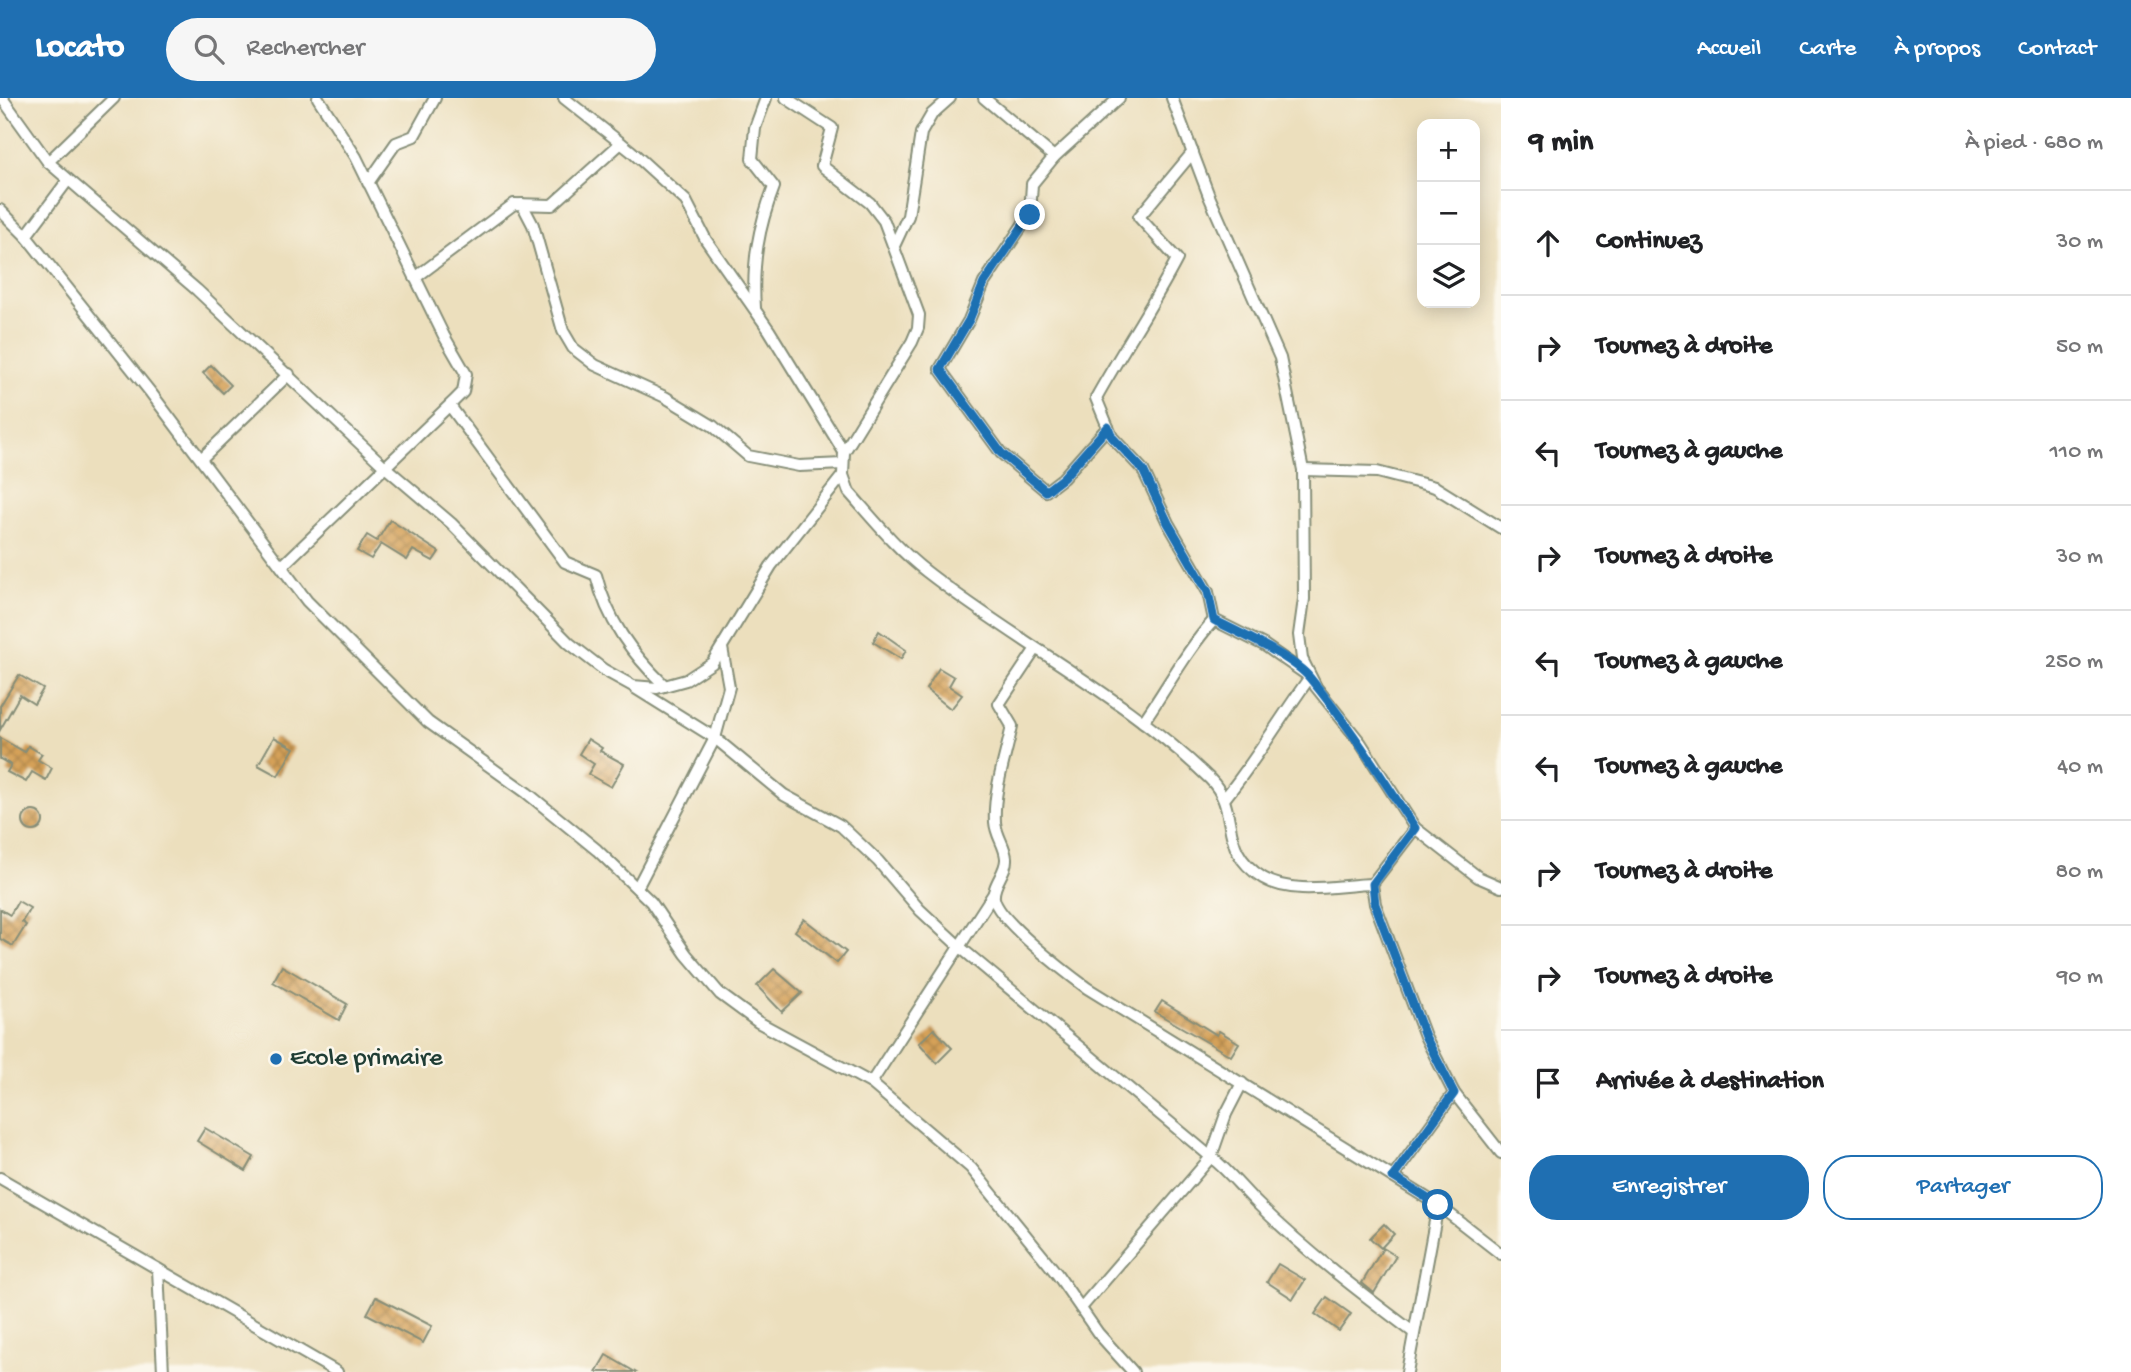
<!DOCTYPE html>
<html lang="fr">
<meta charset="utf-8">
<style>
:root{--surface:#fff;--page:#f6f6f6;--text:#202124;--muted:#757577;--line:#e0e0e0;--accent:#1f6fb2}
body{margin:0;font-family:"Gochi Hand",sans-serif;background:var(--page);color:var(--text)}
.controls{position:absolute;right:21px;top:21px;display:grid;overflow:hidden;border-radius:14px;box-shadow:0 4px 18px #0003}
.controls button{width:63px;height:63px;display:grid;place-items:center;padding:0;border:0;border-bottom:2px solid var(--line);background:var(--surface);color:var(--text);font:35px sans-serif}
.stop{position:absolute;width:21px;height:21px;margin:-16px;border:5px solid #1f6fb2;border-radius:50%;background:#fff}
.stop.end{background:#1f6fb2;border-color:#fff;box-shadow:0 2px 7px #0008}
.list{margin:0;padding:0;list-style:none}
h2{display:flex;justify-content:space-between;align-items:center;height:91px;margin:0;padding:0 28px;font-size:30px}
h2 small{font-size:23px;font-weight:400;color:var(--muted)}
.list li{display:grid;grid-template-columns:46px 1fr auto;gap:21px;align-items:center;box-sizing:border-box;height:105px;padding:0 28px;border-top:2px solid var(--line)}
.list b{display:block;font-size:26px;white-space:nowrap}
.list em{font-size:23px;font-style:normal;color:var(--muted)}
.actions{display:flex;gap:14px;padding:21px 28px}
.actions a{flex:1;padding:16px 0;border:2px solid var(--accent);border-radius:28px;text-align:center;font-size:24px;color:var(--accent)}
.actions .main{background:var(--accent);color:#fff}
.icon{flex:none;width:38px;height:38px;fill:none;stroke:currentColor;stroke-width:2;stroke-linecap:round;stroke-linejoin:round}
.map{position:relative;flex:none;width:1501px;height:1274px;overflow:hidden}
header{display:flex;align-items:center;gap:42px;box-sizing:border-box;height:98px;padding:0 35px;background:var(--accent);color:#fff}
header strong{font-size:33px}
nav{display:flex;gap:38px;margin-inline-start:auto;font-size:24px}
.search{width:490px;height:63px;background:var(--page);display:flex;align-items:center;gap:18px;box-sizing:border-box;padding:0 24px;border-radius:38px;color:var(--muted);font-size:26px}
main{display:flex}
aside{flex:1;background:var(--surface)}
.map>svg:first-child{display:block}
.building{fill:url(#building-cross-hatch)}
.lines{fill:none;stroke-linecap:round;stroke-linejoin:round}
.street-casing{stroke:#868e78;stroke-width:14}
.street{stroke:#fff;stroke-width:10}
.route{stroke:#1f6fb2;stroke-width:9}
.poi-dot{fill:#1f6fb2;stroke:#fbf7ec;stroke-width:2.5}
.labels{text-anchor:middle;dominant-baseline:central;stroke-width:5;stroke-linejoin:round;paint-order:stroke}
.poi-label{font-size:26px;fill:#1f3d34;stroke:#fbf7ec;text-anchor:start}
</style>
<header>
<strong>Locato</strong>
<div class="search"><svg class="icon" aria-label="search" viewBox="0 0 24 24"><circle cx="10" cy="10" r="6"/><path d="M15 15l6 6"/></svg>Rechercher</div>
<nav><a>Accueil</a><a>Carte</a><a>À propos</a><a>Contact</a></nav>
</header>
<main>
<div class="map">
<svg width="1501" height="1274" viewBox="0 0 1501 1274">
<defs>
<pattern id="building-cross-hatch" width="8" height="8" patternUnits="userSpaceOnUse" patternTransform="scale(1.75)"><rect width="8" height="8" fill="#d5a159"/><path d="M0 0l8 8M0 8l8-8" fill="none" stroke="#ac844a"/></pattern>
</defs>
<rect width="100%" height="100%" fill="#fbf7ec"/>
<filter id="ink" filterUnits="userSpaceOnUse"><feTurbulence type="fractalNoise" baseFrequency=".0143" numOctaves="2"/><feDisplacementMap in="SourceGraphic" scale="14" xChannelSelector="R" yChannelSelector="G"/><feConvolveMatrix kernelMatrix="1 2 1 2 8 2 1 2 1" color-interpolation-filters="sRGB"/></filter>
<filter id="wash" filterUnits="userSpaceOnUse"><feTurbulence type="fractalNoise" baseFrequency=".00686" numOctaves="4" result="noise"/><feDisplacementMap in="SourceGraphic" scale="28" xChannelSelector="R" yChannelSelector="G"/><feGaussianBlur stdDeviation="1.57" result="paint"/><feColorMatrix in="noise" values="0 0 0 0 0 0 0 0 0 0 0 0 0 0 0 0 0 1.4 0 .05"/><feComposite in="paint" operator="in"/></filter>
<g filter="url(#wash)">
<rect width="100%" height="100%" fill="#ecdfbd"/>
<g id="blocks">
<g class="building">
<polygon points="211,267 231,287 223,295 203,275"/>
<polygon points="390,422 439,454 433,463 413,452 407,462 381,446 371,461 357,453 367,437 377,443"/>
<polygon points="879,533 906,552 901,561 873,544"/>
<polygon points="939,570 954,579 949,588 962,597 951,611 926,591"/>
<polygon points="19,577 43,591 34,606 20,597 0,632 0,608"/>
<polygon points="274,639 294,650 278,678 258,667"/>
<polygon points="0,640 25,654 28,648 42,656 38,662 52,670 46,682 32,674 26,684 7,674 11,667 0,661"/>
<polygon points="588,641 602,650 600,653 624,666 611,689 588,676 594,666 579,656"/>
<circle cx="33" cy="723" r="10"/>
<polygon points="18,803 30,810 22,824 26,827 13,848 0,841 0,811 10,817"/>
<polygon points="804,821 846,854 837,865 795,833"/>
<polygon points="282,868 347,906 339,922 273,884"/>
<polygon points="774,871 802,895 782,914 757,888"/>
<polygon points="1162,903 1217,937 1219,933 1239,945 1231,958 1155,914"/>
<polygon points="934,931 952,950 937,965 919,945"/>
<polygon points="205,1030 254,1059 246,1073 197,1043"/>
<polygon points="1384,1126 1394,1136 1381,1150 1370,1140"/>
<polygon points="1383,1150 1396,1158 1374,1195 1362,1185"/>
<polygon points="1278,1166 1305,1182 1293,1201 1267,1184"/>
<polygon points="376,1199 432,1228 423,1245 367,1216"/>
<polygon points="1327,1199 1351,1216 1339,1233 1315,1216"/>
<polygon points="606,1257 635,1274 596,1274"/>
</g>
</g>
</g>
<g filter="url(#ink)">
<use href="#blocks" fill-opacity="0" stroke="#868e78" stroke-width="2"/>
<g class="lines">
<g class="street-casing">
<g id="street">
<polyline points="2,0 48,64 197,192 385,369 451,425 569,545 604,572 633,588 657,590 686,582 712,565 771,468 843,377"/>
<polyline points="564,0 631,53 686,103 706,142 769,232 844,354"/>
<path d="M786 0 832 30 822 68 870 105 884 123 919 217 918 230 912 244 844 354 843 377 849 394C873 421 898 452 927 474 1018 545 1129 601 1210 681 1242 713 1215 750 1263 780 1293 798 1338 787 1372 786"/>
<polyline points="984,0 1054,59"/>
<polyline points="1172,0 1209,98 1280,260 1303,372 1304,501 1299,537 1302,561 1316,589 1360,644 1415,730 1478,779 1501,789"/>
<path d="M1193 54 1139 119 1177 161C1152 209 1122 253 1096 300L1112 339 1143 372 1168 425 1208 494 1214 522 1264 547 1310 579C1281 619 1256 662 1225 700"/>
<polyline points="48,64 114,0"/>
<polyline points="368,85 396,45 414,38 435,0"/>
<polyline points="522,106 533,127 563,233 573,250 595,267 665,299 713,328 748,358 799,368 843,366"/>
<polyline points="0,112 26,138 151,295 307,503 428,624 527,695 597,752 651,804 686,856 720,896 758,924 871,985 971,1070 1057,1176 1098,1235 1133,1274"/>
<polyline points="26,138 68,82"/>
<polyline points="894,148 908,118 921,35 932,16 950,0"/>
<polyline points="415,180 514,106 552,107 621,45"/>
<path d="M755 210C752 166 758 130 774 89L752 61 755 30 766 0"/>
<path d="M450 308 565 464 596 477C607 522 632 556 665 588"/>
<polyline points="1108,329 1063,380 1046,393 1001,355 940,271 969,222 984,185 1030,116 1032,86 1054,59 1119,0"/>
<polyline points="201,361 289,276"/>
<polyline points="1303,372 1377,374 1435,389 1501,430"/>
<polyline points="282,468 455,302 463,294 466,276 444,238 356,59 318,0"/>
<path d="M1035 552 999 606 1012 628C1006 658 993 693 995 724 996 738 1005 747 1006 760 1007 774 992 786 994 800 997 822 1068 876 1087 890L1438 1107 1501 1156"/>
<polyline points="635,590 715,640 784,697 841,728 878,763 920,812 961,850 1211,1059 1081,1210"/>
<path d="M1143 624C1167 590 1186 553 1214 522"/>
<polyline points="1415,730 1372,786 1375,806 1425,938 1454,995 1501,1055"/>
<polyline points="637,790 715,640 729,589 722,550"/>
<polyline points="871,985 994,795"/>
<path d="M1242 985 1226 1016 1211 1059C1230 1074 1243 1092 1260 1108 1307 1154 1361 1195 1413 1234"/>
<polyline points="1393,1079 1454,995"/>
<polyline points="0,1080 158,1171"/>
<polyline points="163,1274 158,1171 337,1274"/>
<polyline points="1407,1274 1438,1107"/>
</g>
</g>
<use href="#street" class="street"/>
</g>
</g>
<g class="lines" filter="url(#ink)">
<path class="route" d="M1030 117 984 185 969 222 940 271 1001 355 1046 393 1063 380 1108 329 1112 339 1143 372 1168 425 1208 494 1214 522C1239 535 1293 559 1310 580 1349 627 1381 679 1415 730L1373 786 1375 806 1425 938 1454 995 1393 1079 1438 1107"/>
</g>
<circle class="poi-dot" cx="276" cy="961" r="7"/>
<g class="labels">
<g class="poi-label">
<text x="290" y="961">Ecole primaire</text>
</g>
</g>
</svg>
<div class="controls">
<button>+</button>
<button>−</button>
<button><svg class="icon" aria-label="layers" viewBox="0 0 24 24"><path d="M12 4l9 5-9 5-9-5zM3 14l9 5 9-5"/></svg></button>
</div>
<div class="stop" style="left:1438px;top:1107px"></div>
<div class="stop end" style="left:1030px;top:117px"></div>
</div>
<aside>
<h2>9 min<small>À pied · 680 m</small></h2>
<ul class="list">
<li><svg class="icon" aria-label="ahead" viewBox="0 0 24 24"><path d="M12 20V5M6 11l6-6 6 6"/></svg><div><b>Continuez</b></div><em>30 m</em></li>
<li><svg class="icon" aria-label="right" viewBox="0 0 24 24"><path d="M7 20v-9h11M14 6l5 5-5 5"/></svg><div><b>Tournez à droite</b></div><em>50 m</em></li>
<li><svg class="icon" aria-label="left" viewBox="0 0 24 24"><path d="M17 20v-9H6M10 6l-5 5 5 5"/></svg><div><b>Tournez à gauche</b></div><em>110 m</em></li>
<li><svg class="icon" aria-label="right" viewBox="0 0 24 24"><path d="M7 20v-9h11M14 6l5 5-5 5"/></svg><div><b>Tournez à droite</b></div><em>30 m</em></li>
<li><svg class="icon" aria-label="left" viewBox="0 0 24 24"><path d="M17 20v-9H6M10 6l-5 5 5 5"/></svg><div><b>Tournez à gauche</b></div><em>250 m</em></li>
<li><svg class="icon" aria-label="left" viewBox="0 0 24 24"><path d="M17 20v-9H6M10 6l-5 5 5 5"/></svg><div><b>Tournez à gauche</b></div><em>40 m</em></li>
<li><svg class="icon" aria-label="right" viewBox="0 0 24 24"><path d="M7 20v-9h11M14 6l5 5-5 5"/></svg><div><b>Tournez à droite</b></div><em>80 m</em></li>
<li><svg class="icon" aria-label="right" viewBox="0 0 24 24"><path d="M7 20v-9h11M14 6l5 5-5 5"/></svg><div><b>Tournez à droite</b></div><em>90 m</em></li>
<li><svg class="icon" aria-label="arrive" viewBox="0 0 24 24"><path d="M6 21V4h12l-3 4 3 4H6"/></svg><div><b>Arrivée à destination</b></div></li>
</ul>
<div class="actions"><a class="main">Enregistrer</a><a>Partager</a></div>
</aside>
</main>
